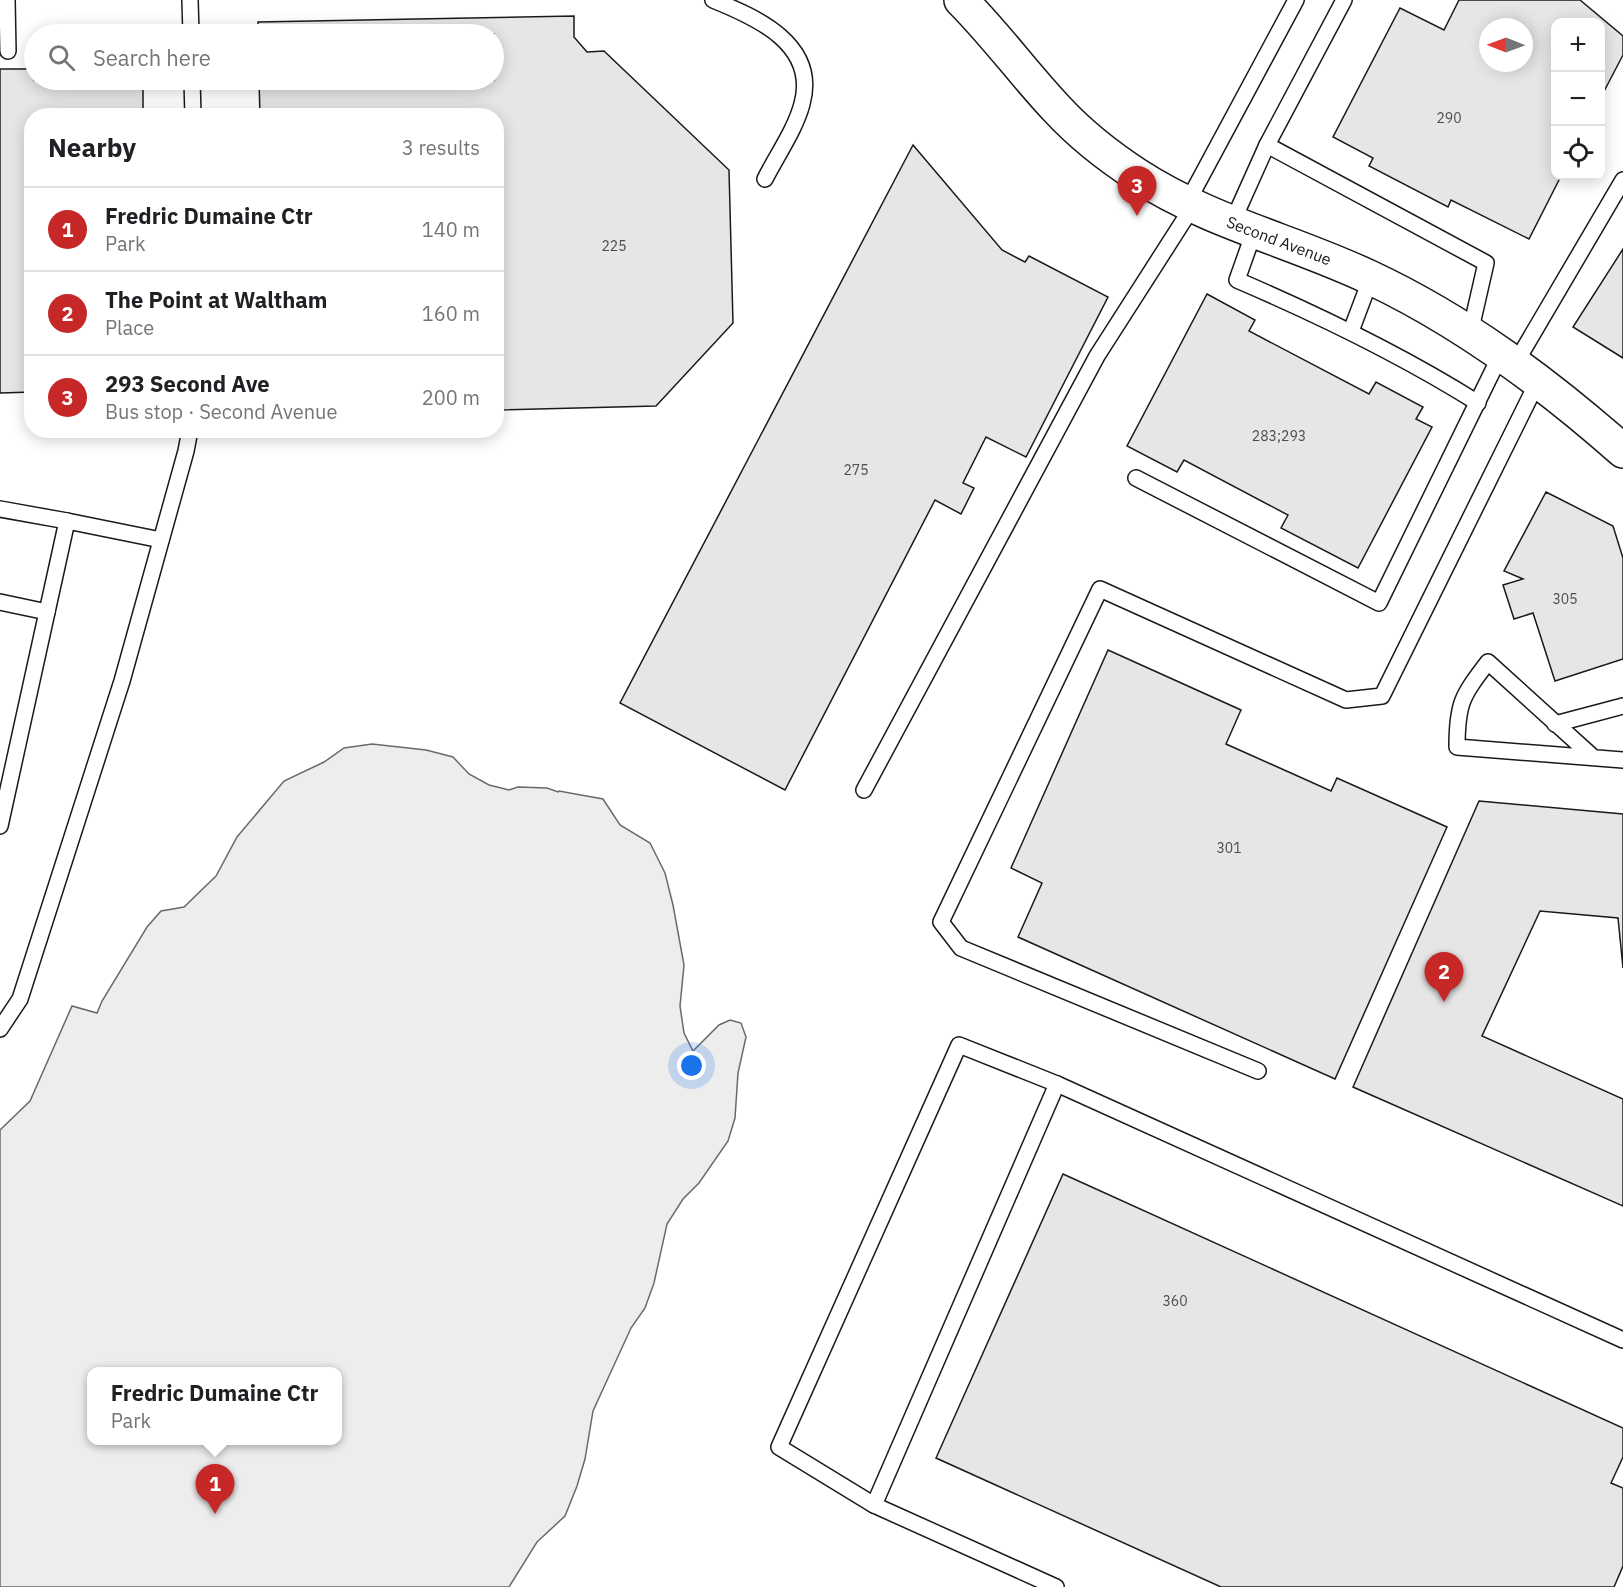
<!DOCTYPE html>
<meta charset="utf-8">
<style>
:root{--surface:#fff;--page:#f6f6f6;--text:#202124;--muted:#757577;--line:#e0e0e0;--accent:#c62828}
body{margin:0;font-family:"IBM Plex Sans",sans-serif;background:var(--page);color:var(--text)}
.controls{position:absolute;right:18px;top:18px;display:grid;overflow:hidden;border-radius:12px;box-shadow:0 3px 15px #0003}
.controls button{width:54px;height:54px;display:grid;place-items:center;padding:0;border:0;border-bottom:2px solid var(--line);background:var(--surface);color:var(--text);font:30px sans-serif}
.compass{position:absolute;left:1479px;top:18px;width:54px;height:54px;border-radius:50%;background:var(--surface);box-shadow:0 3px 15px #0003;rotate:271deg}
.you{position:absolute;left:692px;top:1066px;width:21px;height:21px;margin:-15px;border:4px solid #fff;border-radius:50%;background:#1a73e8;box-shadow:0 0 0 9px #1a73e833}
.badge{display:grid;place-items:center;width:39px;height:39px;border-radius:50%;background:var(--accent);color:#fff;font-size:20px;font-weight:700}
.pin{position:absolute;translate:-50% -50px;filter:drop-shadow(0 2px 3px #0008)}
.pin::after{content:'';position:absolute;top:32px;width:21px;height:18px;background:inherit;clip-path:polygon(0 0,100% 0,50% 100%)}
.popup{position:absolute;left:87px;top:1367px;width:255px;height:78px;box-sizing:border-box;display:grid;place-content:center;border-radius:12px;background:var(--surface);filter:drop-shadow(0 2px 4px #0005);font-size:20px;white-space:nowrap;color:var(--muted)}
.popup b{font-size:22px;color:var(--text)}
.popup::after{content:'';position:absolute;left:50%;top:100%;margin-left:-12px;border:12px solid transparent;border-top-color:var(--surface)}
.list{margin:0;padding:0;list-style:none}
h2{display:flex;justify-content:space-between;align-items:center;height:78px;margin:0;padding:0 24px;font-size:26px}
h2 small{font-size:20px;font-weight:400;color:var(--muted)}
.list li{display:grid;grid-template-columns:39px 1fr auto;gap:18px;align-items:center;box-sizing:border-box;height:84px;padding:0 24px;border-top:2px solid var(--line)}
.list b{display:block;font-size:22px;white-space:nowrap}
.list p{margin:0;font-size:20px;white-space:nowrap;color:var(--muted)}
.list em{font-size:20px;font-style:normal;color:var(--muted)}
.icon{flex:none;width:33px;height:33px;fill:none;stroke:currentColor;stroke-width:2;stroke-linecap:round;stroke-linejoin:round}
.map{position:relative;flex:none;width:1623px;height:1587px;overflow:hidden}
.search{position:absolute;background:var(--surface);box-shadow:0 3px 15px #0003;left:24px;top:24px;width:480px;height:66px;display:flex;align-items:center;gap:15px;box-sizing:border-box;padding:0 21px;border-radius:33px;color:var(--muted);font-size:22px}
.panel{position:absolute;background:var(--surface);box-shadow:0 3px 15px #0003;left:24px;top:108px;width:480px;height:330px;border-radius:24px}
.map>svg:first-child{display:block}
.built{fill:#ededed;stroke:#6a6a6a;stroke-width:1.5;fill-rule:evenodd}
.building{fill:#e6e6e6;stroke:#1a1a1a;stroke-width:1.5;fill-rule:evenodd}
.lines{fill:none;stroke-linecap:round;stroke-linejoin:round}
.lane-casing{stroke:#1a1a1a;stroke-width:18}
.secondary-casing{stroke:#1a1a1a;stroke-width:36}
.lane{stroke:#fff;stroke-width:15}
.secondary{stroke:#fff;stroke-width:33}
.labels{text-anchor:middle;dominant-baseline:central;stroke-width:4.5;stroke-linejoin:round;paint-order:stroke}
.number-label{font-size:14px;fill:#4d4d4d}
.street-label{font-size:16px;fill:#1a1a1a;stroke:#fff}
</style>
<div class="map">
<svg width="1623" height="1587" viewBox="0 0 1623 1587">
<rect width="100%" height="100%" fill="#fff"/>
<path class="built" d="M372 744 426 750 453 757 469 774 489 785 509 790 518 787 547 788 558 792 559 791 603 799 620 825 650 843 665 873 673 905 684 965 680 1006 684 1033 693 1051 719 1025 730 1020 741 1023 746 1037 738 1073 735 1118 728 1141 699 1183 683 1199 667 1224 654 1283 645 1308 631 1328 593 1411 585 1459 577 1486 565 1516 537 1542 509 1587H0V1130L30 1101 72 1006 97 1013 102 1001 147 927 161 911 184 907 216 876 237 837 284 781 324 762 344 748ZM92 1372H338V1440H92Z"/>
<g class="building">
<path d="M1459 0H1580L1623 36V55L1600 99V22H1556V176H1561L1529 239 1451 200 1448 207 1369 166 1373 158 1333 137 1400 8 1444 30ZM1488 27H1524V63H1488Z"/>
<polygon points="574,16 574,37 587,52 604,51 729,170 733,323 656,406 496,410 496,116 260,116 259,80 494,80 494,34 258,34 258,22"/>
<polygon points="0,69 34,69 34,80 143,80 143,116 32,116 32,392 0,393"/>
<polygon points="913,145 1002,250 1025,262 1029,256 1108,297 1026,457 986,437 963,483 974,488 961,514 935,500 785,790 620,703"/>
<polygon points="1623,249 1623,358 1573,327"/>
<polygon points="1207,294 1255,320 1249,331 1369,394 1376,382 1423,407 1416,419 1432,427 1358,568 1281,528 1288,515 1184,460 1177,472 1127,446"/>
<polygon points="1546,492 1613,526 1623,558 1623,659 1555,681 1533,613 1514,619 1503,585 1523,579 1504,571"/>
<polygon points="1108,650 1241,710 1226,744 1331,791 1337,778 1447,827 1335,1079 1018,937 1042,883 1011,868"/>
<polygon points="1479,801 1623,814 1623,968 1618,918 1540,911 1482,1036 1623,1099 1623,1206 1353,1087"/>
<polygon points="1063,1174 1623,1428 1623,1457 1611,1483 1623,1488 1623,1566 1614,1587 1221,1587 936,1458"/>
</g>
<g class="lines">
<g class="lane-casing">
<g id="lane">
<polyline points="7,0 8,51"/>
<polyline points="190,0 191,34"/>
<path d="M713 0C758 18 818 45 802 104 795 130 777 155 765 179"/>
<polyline points="192,80 193,116"/>
<polyline points="1267,145 1486,263 1470,333"/>
<polyline points="1187,203 1296,0"/>
<polyline points="1232,223 1267,145 1344,0"/>
<path d="M1254 232 1237 280C1321 316 1400 354 1478 403"/>
<polyline points="1351,331 1371,278"/>
<polyline points="1515,364 1623,180"/>
<polyline points="1136,478 1379,603 1501,354"/>
<polyline points="0,509 67,521"/>
<polyline points="0,602 47,612"/>
<polyline points="1555,724 1623,706"/>
<path d="M1594 758 1488 662C1462 696 1457 703 1457 747L1623 760"/>
<polyline points="864,790 1097,356 1193,206"/>
<polyline points="0,826 67,521 161,540"/>
<polyline points="0,1029 20,999 122,681 186,451 190,430"/>
<polyline points="1258,1071 961,948 941,922 1100,589 1346,700 1382,696 1538,381"/>
<polyline points="874,1505 779,1447 959,1045 1057,1084 1623,1340"/>
<polyline points="1056,1587 874,1505 1057,1084"/>
</g>
</g>
<g class="secondary-casing">
<g id="secondary">
<path id="s1" d="M961 0C995 34 1024 74 1057 109 1081 135 1108 156 1137 175 1209 222 1293 241 1369 277 1463 321 1546 383 1623 451"/>
</g>
</g>
<use href="#lane" class="lane"/>
<use href="#secondary" class="secondary"/>
</g>
<g class="labels">
<g class="number-label">
<text x="1449" y="118">290</text>
<text x="614" y="246">225</text>
<text x="1279" y="436">283;293</text>
<text x="856" y="470">275</text>
<text x="1565" y="599">305</text>
<text x="1229" y="848">301</text>
<text x="1175" y="1301">360</text>
</g>
<g class="street-label">
<text stroke="none"><textPath href="#s1" startOffset="406">Second Avenue</textPath></text>
</g>
</g>
</svg>
<div class="controls">
<button>+</button>
<button>−</button>
<button><svg class="icon" aria-label="locate" viewBox="0 0 24 24"><circle cx="12" cy="12" r="6"/><path d="M12 2v4M12 18v4M2 12h4M18 12h4"/></svg></button>
</div>
<svg class="compass" viewBox="-18 -18 36 36"><path d="M0-13l5 13h-10z" fill="#e53935"/><path d="M0 13l5-13h-10z" fill="#757577"/></svg>
<div class="you"></div>
<div class="pin badge" style="left:215px;top:1514px">1</div>
<div class="popup"><b>Fredric Dumaine Ctr</b>Park</div>
<div class="pin badge" style="left:1444px;top:1002px">2</div>
<div class="pin badge" style="left:1137px;top:216px">3</div>
<div class="search"><svg class="icon" aria-label="search" viewBox="0 0 24 24"><circle cx="10" cy="10" r="6"/><path d="M15 15l6 6"/></svg>Search here</div>
<section class="panel">
<h2>Nearby<small>3 results</small></h2>
<ul class="list">
<li><span class="badge">1</span><div><b>Fredric Dumaine Ctr</b><p>Park</p></div><em>140 m</em></li>
<li><span class="badge">2</span><div><b>The Point at Waltham</b><p>Place</p></div><em>160 m</em></li>
<li><span class="badge">3</span><div><b>293 Second Ave</b><p>Bus stop · Second Avenue</p></div><em>200 m</em></li>
</ul>
</section>
</div>
